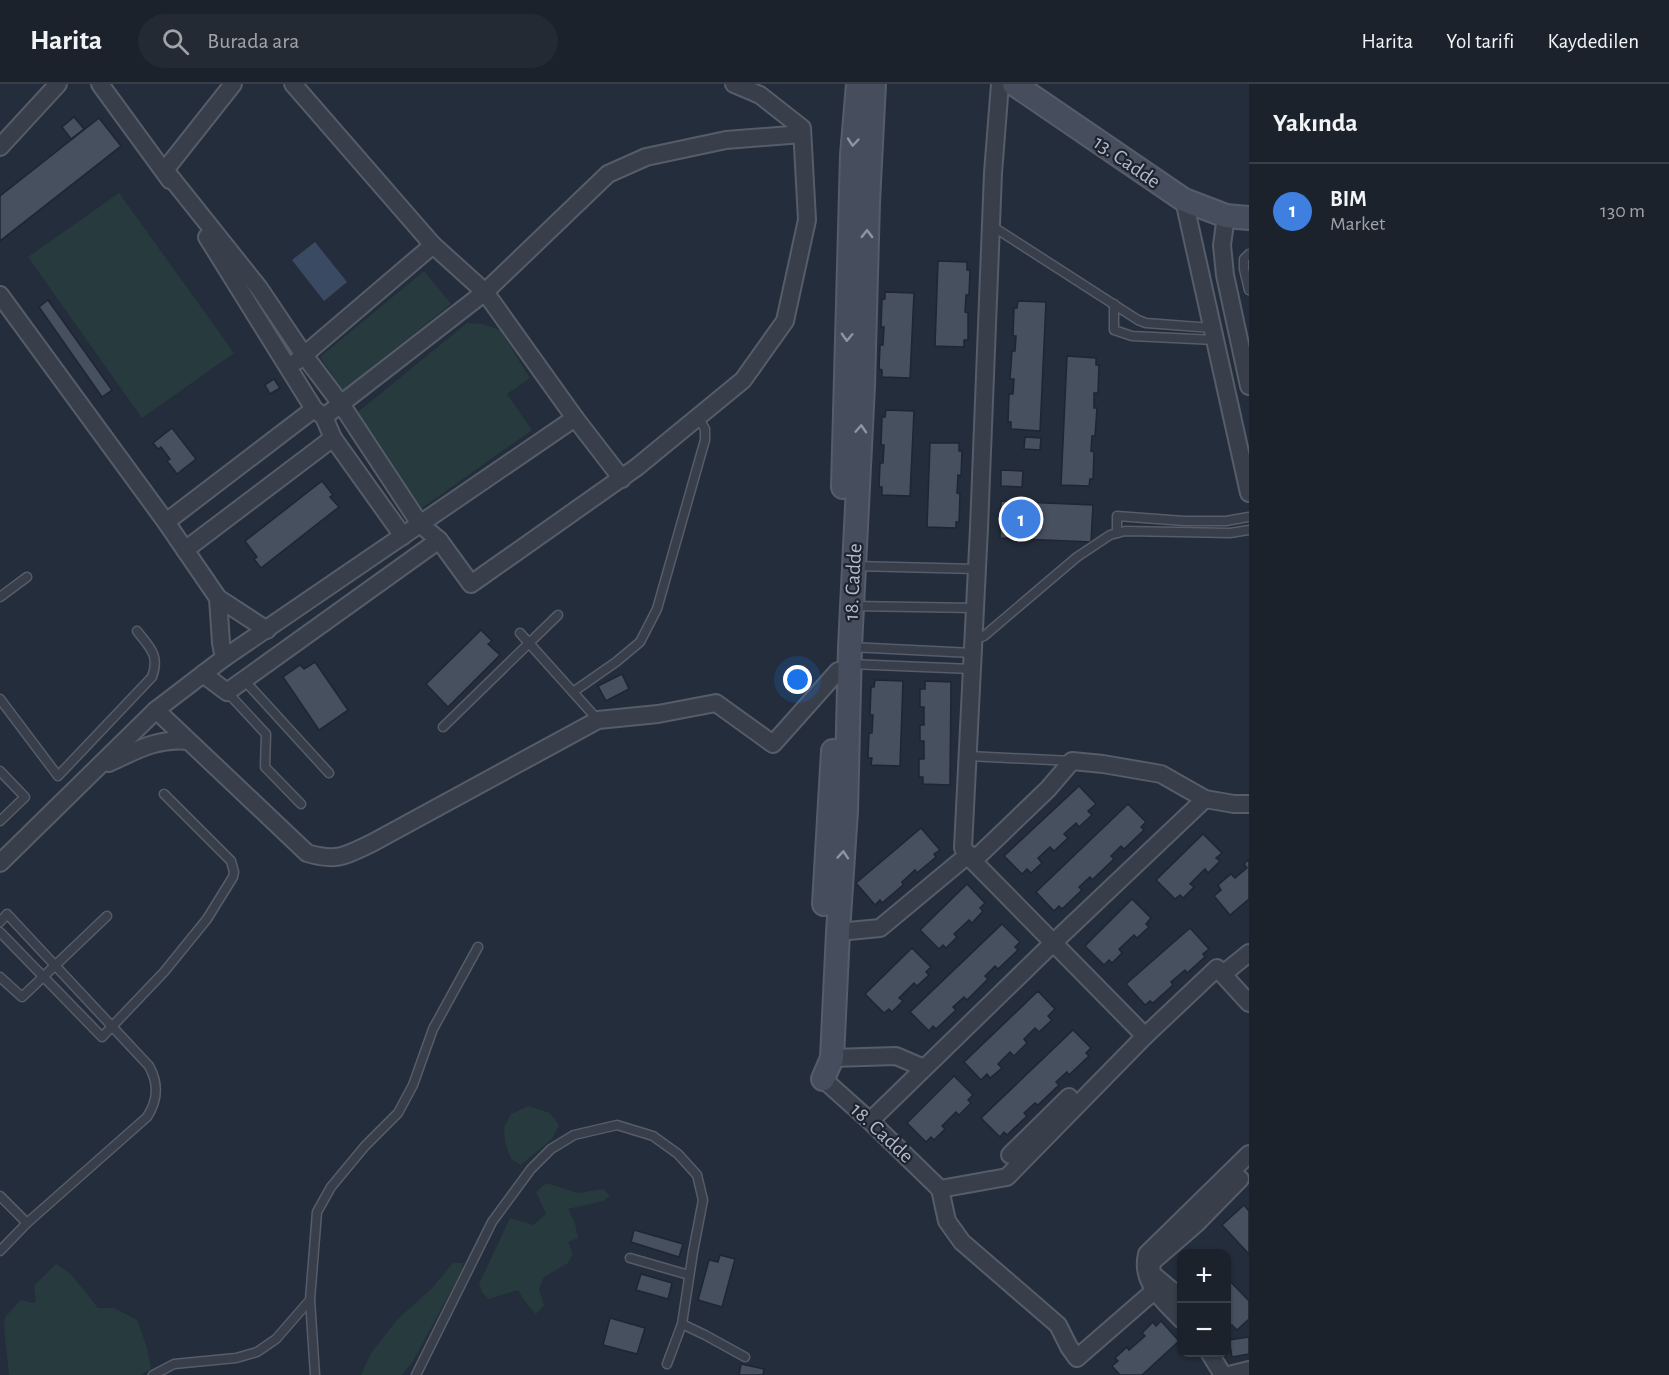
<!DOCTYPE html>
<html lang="tr">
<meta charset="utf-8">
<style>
:root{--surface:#1b222c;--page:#242a34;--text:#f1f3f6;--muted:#a0a4a9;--line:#393f48;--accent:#8eaff1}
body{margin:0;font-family:"Alegreya Sans",sans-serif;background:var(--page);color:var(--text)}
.controls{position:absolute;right:18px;bottom:18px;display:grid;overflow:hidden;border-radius:12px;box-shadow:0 2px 4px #0004}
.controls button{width:54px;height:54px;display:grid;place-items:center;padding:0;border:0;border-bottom:2px solid var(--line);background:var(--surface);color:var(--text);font:30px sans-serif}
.you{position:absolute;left:798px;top:596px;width:21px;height:21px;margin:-15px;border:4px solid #fff;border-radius:50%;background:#1a73e8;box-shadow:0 0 0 9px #1a73e833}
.badge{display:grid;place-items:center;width:39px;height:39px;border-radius:50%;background:var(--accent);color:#fff;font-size:20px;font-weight:700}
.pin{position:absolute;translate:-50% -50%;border:3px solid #fff;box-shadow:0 2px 6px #0006}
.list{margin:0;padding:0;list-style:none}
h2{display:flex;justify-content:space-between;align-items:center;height:78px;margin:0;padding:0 24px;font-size:26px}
h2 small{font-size:20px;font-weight:400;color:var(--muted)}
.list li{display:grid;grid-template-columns:39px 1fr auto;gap:18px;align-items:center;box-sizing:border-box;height:96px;padding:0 24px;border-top:2px solid var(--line)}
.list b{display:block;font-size:22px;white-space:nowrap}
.list p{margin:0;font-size:20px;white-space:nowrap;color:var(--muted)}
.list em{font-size:20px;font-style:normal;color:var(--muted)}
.icon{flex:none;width:33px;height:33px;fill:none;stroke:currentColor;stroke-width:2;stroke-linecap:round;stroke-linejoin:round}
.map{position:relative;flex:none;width:1249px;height:1291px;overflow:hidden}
header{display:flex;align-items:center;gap:36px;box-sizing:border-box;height:84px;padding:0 30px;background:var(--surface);border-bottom:2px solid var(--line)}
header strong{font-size:28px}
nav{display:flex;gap:33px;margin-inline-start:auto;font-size:21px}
.search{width:420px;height:54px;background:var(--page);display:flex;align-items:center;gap:15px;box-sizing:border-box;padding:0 21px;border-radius:33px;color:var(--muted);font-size:22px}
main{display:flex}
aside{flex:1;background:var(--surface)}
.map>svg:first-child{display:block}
.green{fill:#273a3d}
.water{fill:#3b4a63}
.building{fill:#46505f;stroke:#1f2632;stroke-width:1.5}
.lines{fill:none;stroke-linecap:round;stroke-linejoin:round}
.lane-casing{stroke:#565d69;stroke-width:11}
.street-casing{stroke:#565d69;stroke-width:20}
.secondary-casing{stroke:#565d69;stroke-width:26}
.lane{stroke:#383f4b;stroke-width:8}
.street{stroke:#383f4b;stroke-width:16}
.secondary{stroke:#464e5e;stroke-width:22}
.oneway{stroke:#8e94a2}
.labels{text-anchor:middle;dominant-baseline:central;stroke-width:4.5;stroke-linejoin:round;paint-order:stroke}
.street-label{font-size:21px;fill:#b4bac7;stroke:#1d2430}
</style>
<header>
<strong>Harita</strong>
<div class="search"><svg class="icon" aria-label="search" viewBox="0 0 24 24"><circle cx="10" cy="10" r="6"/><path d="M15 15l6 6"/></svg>Burada ara</div>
<nav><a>Harita</a><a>Yol tarifi</a><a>Kaydedilen</a></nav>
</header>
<main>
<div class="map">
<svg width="1249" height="1291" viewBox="0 0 1249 1291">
<rect width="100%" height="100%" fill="#242d3b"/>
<g class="green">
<polygon points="119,109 234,269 142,334 28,173"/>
<polygon points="424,187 451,220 343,306 320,273"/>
<polygon points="467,239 482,240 500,246 530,294 507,310 532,346 422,424 358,328"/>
<polygon points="529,1022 550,1029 559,1041 552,1055 521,1081 511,1075 505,1058 504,1043 511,1030"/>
<polygon points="546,1099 578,1109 603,1105 610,1112 603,1117 568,1125 575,1139 578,1154 568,1158 573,1170 568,1179 544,1193 539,1205 544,1221 536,1230 528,1222 518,1206 489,1215 482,1208 479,1200 510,1134 533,1141 546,1130 536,1108"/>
<polygon points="453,1179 463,1179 461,1188 412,1279 401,1291 361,1291 371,1269 397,1236 432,1204"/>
<polygon points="56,1180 71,1190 98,1224 114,1224 137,1236 147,1263 151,1285 141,1291 9,1291 4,1244 5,1233 21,1216 33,1219 36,1217 34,1202"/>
</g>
<polygon class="water" points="315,158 347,198 324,217 292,176"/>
<g class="building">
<polygon points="74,33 84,45 71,55 62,43"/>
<polygon points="99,34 121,62 0,157 0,112"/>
<polygon points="938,177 967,178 967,186 970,186 969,211 966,211 965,228 968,229 968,256 964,256 964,263 935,262"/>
<polygon points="885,208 914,209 910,294 882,293 882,286 879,285 880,261 883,261 884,243 881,243 882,215 885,215"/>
<polygon points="48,216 112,306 102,313 39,223"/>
<polygon points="1018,217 1046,218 1040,347 1011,345 1011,338 1008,338 1009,310 1013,310 1014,295 1010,295 1012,267 1015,267 1016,252 1013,252 1014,224 1017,224"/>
<polygon points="1067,272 1096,274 1096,281 1099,281 1098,309 1094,309 1094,324 1097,324 1095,352 1092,352 1091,367 1094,368 1093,395 1090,395 1089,402 1061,401"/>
<polygon points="274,295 280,304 270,310 265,301"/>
<polygon points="886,326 914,327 910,412 882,411 882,403 879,403 880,379 883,379 884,361 881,361 882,333 885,333"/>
<polygon points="172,344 196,375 177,390 167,377 170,375 161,363 158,365 153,359"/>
<polygon points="1025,353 1041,354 1040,366 1024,365"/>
<polygon points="930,359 959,359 959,367 962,367 961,392 958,391 957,409 960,410 959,438 956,438 956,444 927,443"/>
<polygon points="1001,386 1023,387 1022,403 1001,402"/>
<polygon points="322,397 333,411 330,413 339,423 261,484 254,475 257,473 245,457"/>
<polygon points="1001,417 1093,421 1091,458 1000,454"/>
<polygon points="481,546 492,557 488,560 500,571 448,623 426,600"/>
<polygon points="315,578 348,626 319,646 283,593 300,581 304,585"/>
<polygon points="622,590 629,605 606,617 598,602"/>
<polygon points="875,596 903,597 900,682 871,681 872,674 868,674 869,649 872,649 873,631 870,631 871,603 874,603"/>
<polygon points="925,597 951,598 950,701 923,700 923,693 919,693 919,675 924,675 924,657 920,657 920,641 924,641 924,623 920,623 920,605 925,605"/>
<polygon points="1079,702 1096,720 1088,727 1092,731 1079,743 1076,739 1064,750 1068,754 1054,767 1050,763 1038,774 1042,779 1031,789 1027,785 1022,790 1004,772"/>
<polygon points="1128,720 1146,738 1141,743 1144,746 1124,765 1121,762 1111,772 1114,775 1092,796 1090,793 1079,803 1082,806 1062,825 1059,822 1054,827 1036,808"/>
<polygon points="921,744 940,766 934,770 936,773 917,789 915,786 902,798 903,801 882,819 880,816 875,821 856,799"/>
<polygon points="1203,750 1222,769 1216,774 1220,777 1208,789 1205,785 1190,800 1194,803 1183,814 1180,811 1175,815 1156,796"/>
<polygon points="1249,775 1249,815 1230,831 1214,812 1221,806 1218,801 1231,790 1235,794 1247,784 1244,780"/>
<polygon points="967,800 985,819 980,824 983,827 972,839 969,836 954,850 957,853 946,864 943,861 939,865 920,846"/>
<polygon points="1132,815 1151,834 1146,840 1149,843 1137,854 1134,851 1119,865 1122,869 1112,879 1109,876 1104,881 1085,862"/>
<polygon points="1002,840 1020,858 1015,863 1018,866 998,885 995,882 985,892 988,895 967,916 964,913 953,923 956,926 936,945 933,942 929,947 910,928"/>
<polygon points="1190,844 1209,865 1203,870 1205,873 1187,889 1185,886 1171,898 1173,901 1153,919 1150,917 1145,921 1126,900"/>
<polygon points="912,864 931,883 926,888 929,891 917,902 914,899 899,914 903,917 892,928 889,925 884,929 865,910"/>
<polygon points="1038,907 1055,925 1048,932 1052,936 1039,948 1035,944 1024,955 1027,959 1014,972 1010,968 998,980 1002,984 990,994 987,990 981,996 964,978"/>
<polygon points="1073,946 1091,964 1086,969 1089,972 1069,991 1067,988 1056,998 1059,1001 1038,1021 1035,1019 1024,1029 1027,1032 1007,1051 1004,1048 1000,1053 981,1034"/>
<polygon points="954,992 973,1011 968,1016 971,1019 959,1031 956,1028 942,1042 945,1045 934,1056 931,1053 926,1058 907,1039"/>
<polygon points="1244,1121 1249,1127 1249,1170 1222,1141"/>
<polygon points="634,1146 683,1160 679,1173 631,1158"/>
<polygon points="720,1171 735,1175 722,1223 698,1216 709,1176 718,1178"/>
<polygon points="641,1190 672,1199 668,1215 636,1206"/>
<polygon points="1226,1193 1249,1217 1249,1235 1237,1246 1232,1241 1230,1243 1226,1239"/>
<polygon points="610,1234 645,1244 637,1270 603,1261"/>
<polygon points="1161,1237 1179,1257 1142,1291 1120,1291 1112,1282 1118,1277 1115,1274 1127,1263 1129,1266 1145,1252 1142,1249 1153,1238 1156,1242"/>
<polygon points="1249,1253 1249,1270 1232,1273 1229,1256"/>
<polygon points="741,1280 764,1285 763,1291 739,1291"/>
</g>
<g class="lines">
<g class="lane-casing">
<g id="lane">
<polyline points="992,142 1138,236 1146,239 1212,244"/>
<polyline points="1249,170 1244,175 1244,185 1249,206"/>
<polyline points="1114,220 1114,246 1132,252 1215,256"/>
<polyline points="1117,449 1117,432 1184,437 1226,437 1249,433"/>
<polyline points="855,482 977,485"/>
<polyline points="0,513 27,493"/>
<polyline points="853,522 975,524"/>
<polyline points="520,549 598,636"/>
<polyline points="974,556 984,552 1077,473 1110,451 1125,447 1230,449 1249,446"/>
<polyline points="851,563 972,569"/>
<polyline points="850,580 972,585"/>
<polyline points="244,596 329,689"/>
<polyline points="227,608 266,650 265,683 301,720"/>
<polyline points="573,608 616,578 640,558 657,525 705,356 705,345 698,333"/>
<path d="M0 615 58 692 152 593C160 571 150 564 137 547"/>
<polyline points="443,643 558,531"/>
<polyline points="968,672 1072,677"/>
<polyline points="0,687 25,713 0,737"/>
<path d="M0 838 7 830 149 982C159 1000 158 1016 147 1033L27 1139 0 1167"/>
<polyline points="0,848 102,953 164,888 207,835 233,793 234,788 231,777 164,710"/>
<polyline points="0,893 22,913 107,832"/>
<polyline points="0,1112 27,1139"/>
<polyline points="630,1174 689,1191"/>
<polyline points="310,1216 315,1291"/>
<polyline points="682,1240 705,1251 745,1273"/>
<polyline points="153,1291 174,1280 236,1274 257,1268 276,1255 310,1216 317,1128 331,1103 365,1062 398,1029 413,1001 433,945 478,863"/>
<polyline points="416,1291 492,1138 531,1085 551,1065 574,1051 617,1041 653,1052 678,1070 697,1091 703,1116 693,1168 682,1240 667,1280"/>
</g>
</g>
<g class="street-casing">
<g id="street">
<polyline points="100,0 170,96"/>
<polyline points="233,0 165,86 259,204 304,271 341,320 420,440 439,456 471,500 637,383 743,296 785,237 807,136 802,44 760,11 734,0"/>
<polyline points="293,0 433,161 485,208 575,334 622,395"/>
<polyline points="1000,0 993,89 979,444 963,764 973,777 1145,952 1217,884 1249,919"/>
<polyline points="0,63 58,0"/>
<polyline points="1184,116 1249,409"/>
<polyline points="1226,132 1222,161 1225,191 1249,302"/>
<polyline points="207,153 314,325 324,333 333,354 403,452"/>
<polyline points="0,211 166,438 218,514 221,559 224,574 156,626 0,779"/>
<polyline points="297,277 433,161"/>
<polyline points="324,333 485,208 608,90 646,73 726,56 802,50"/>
<polyline points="166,438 314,325"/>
<polyline points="185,466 333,354"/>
<polyline points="218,514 267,546"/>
<polyline points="224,574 575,334"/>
<polyline points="203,590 227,608 439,456"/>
<path d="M156 626 307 769C337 778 345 772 372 759L598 636 658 630 716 619 773 660 838 587"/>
<path d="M109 679C137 666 157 654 188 657"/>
<polyline points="973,777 1048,705 1072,677 1103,680 1161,690 1205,715 1234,720 1249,720"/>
<polyline points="838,848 880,844 969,770"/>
<polyline points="1223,890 1249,869"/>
<polyline points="832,974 896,972 924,984"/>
<polyline points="823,995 870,1037 940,1105"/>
<polyline points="870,1037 1053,859 1205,715"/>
<polyline points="1010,1071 1069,1013"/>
<polyline points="940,1105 947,1137 962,1158 1058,1241 1069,1263 1077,1274 1154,1207"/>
<polyline points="940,1105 1007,1093 1145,952"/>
<polyline points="1182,1215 1151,1189 1152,1178 1196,1140 1240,1095"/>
<path d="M1182 1236C1164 1217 1140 1199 1147 1170L1249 1070"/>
<polyline points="1209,1268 1223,1291"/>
<polyline points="1229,1291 1249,1286"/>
</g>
</g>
<g class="secondary-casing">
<g id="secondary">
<polyline points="1014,0 1184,116 1226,132 1249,134"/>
<polyline points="843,403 852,71 858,0"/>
<polyline points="824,820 833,667"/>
<polyline points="823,995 832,974 838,848 846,727 850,563 863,302 868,118 874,0"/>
</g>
</g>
<use href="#lane" class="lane"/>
<use href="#street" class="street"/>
<use href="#secondary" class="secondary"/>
</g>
<defs><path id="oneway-chevron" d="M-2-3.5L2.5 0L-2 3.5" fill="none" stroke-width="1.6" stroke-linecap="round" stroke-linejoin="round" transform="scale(1.5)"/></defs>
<g class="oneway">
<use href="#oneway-chevron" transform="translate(853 58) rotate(95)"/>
<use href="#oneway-chevron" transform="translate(867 150) rotate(-89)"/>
<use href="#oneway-chevron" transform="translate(847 253) rotate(92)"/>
<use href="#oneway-chevron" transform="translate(861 345) rotate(-87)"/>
<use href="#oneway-chevron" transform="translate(843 771) rotate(-86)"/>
</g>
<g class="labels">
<g class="street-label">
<text transform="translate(1127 78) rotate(35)">13. Cadde</text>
<text transform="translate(853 498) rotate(-87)">18. Cadde</text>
<text transform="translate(882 1049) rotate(43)">18. Cadde</text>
</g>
</g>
</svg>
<div class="controls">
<button>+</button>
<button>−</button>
</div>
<div class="you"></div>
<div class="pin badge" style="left:1021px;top:435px;background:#3f7fe0">1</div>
</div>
<aside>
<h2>Yakında<small></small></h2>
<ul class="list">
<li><span class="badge" style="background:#3f7fe0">1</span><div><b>BIM</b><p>Market</p></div><em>130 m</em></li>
</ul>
</aside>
</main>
